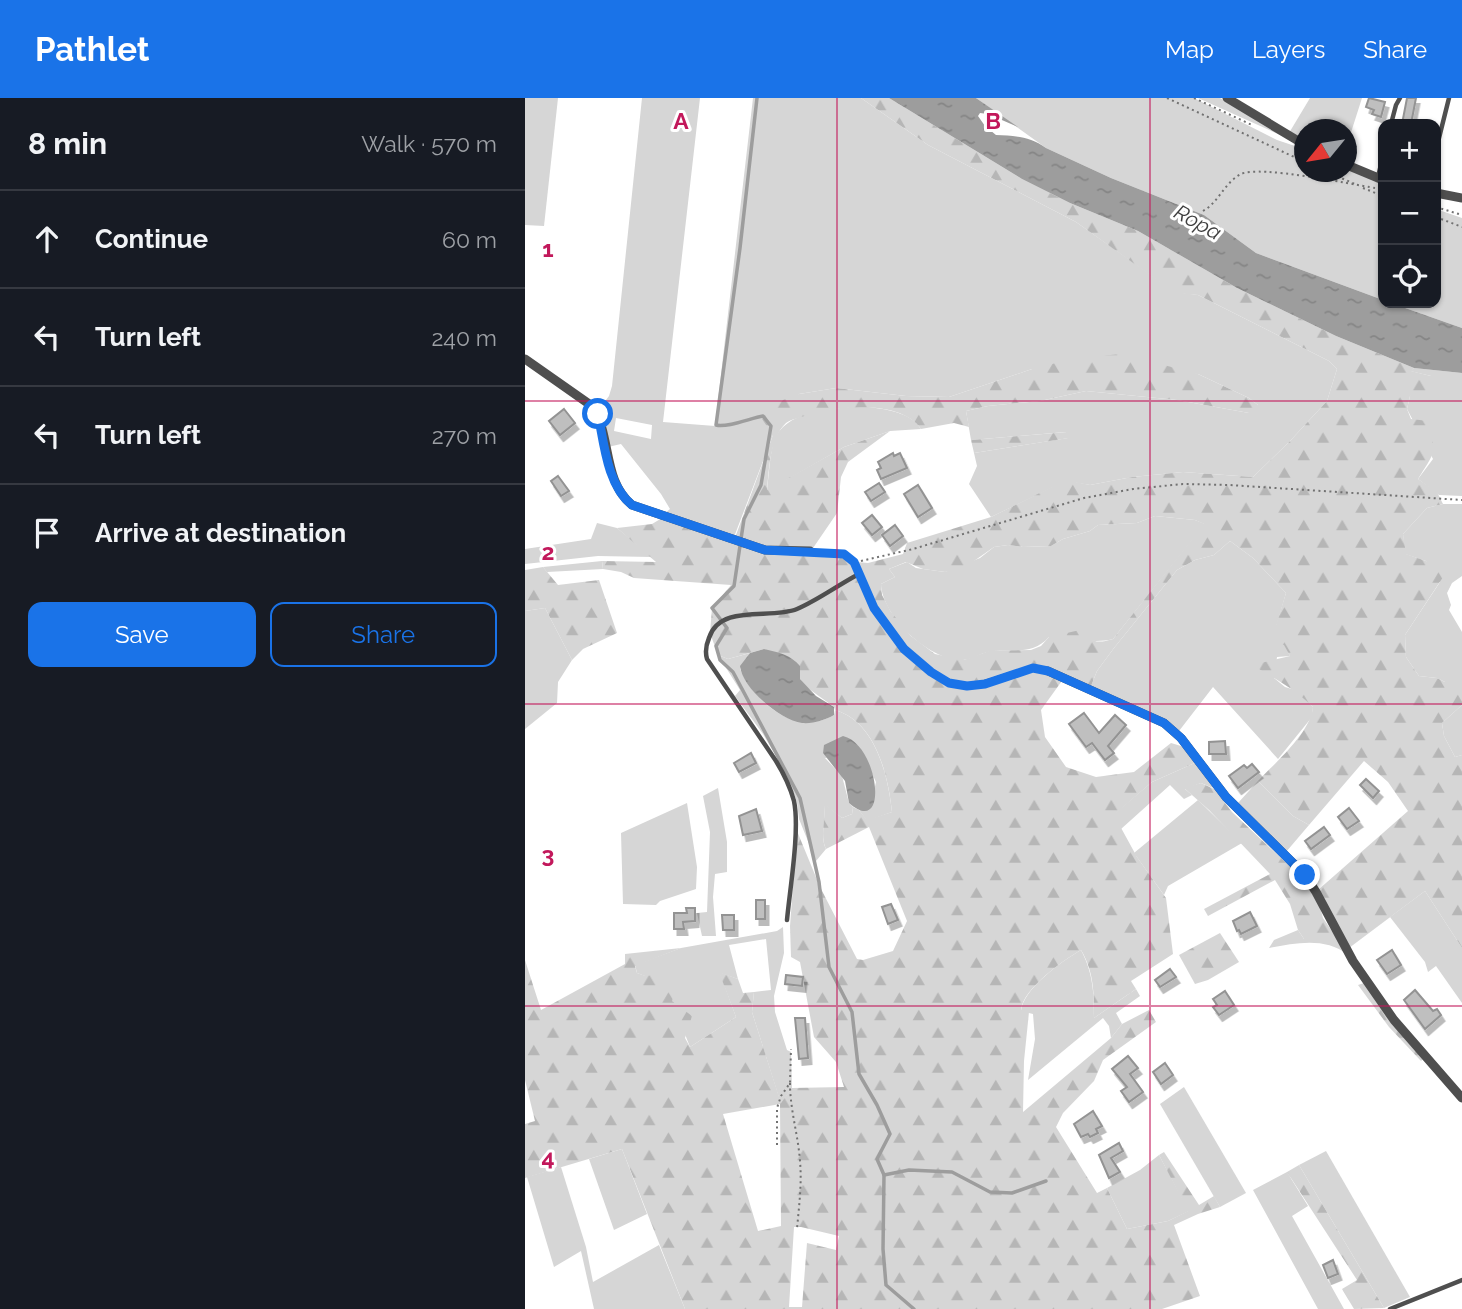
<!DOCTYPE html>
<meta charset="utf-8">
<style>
:root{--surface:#171b24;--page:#242831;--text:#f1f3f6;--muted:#9ea1a6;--line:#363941;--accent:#1a73e8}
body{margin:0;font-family:Raleway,sans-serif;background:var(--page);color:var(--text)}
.controls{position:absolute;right:21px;top:21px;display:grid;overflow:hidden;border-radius:14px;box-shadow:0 2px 5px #0004}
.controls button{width:63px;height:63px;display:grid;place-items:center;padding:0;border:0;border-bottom:2px solid var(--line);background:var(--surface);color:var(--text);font:35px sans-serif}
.compass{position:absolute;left:769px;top:21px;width:63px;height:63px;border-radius:50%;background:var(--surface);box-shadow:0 2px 5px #0004;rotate:240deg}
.stop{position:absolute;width:21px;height:21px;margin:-16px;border:5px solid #1a73e8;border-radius:50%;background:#fff}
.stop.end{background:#1a73e8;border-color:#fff;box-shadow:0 2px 7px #0008}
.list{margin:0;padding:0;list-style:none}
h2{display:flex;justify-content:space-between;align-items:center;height:91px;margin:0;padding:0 28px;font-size:30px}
h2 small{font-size:23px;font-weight:400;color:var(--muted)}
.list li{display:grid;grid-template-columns:46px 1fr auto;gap:21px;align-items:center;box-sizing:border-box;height:98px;padding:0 28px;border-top:2px solid var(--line)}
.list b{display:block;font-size:26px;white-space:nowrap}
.list em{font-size:23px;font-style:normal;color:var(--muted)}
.actions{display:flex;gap:14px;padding:21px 28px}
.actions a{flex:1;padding:16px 0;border:2px solid var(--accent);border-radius:14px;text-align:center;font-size:24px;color:var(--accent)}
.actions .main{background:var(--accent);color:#fff}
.icon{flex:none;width:38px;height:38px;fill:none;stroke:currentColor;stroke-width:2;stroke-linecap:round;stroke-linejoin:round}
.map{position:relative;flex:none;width:937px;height:1211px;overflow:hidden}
header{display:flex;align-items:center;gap:42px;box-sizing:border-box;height:98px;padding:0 35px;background:var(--accent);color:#fff}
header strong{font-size:33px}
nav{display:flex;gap:38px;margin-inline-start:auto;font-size:24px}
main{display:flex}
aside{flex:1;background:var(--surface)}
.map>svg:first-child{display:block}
.green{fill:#d6d6d6;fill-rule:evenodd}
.forest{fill:url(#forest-firs);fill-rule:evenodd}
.water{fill:url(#water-ripples)}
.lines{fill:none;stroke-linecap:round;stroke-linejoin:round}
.stream{stroke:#9d9d9d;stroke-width:3.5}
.building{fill:#bfbfbf;stroke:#939393;stroke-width:2;filter:url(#shadow)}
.path{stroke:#717171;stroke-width:2;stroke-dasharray:2 3.5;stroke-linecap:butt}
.service{stroke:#4f4f4f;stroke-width:4.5}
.minor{stroke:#4f4f4f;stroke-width:9}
.route{stroke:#1a73e8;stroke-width:9}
.grid{fill:none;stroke:#c2185b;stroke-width:2;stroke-opacity:0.55}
.labels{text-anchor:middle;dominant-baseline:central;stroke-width:6;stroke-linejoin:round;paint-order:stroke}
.water-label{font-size:21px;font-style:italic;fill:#3e3e3e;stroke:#fff}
.grid-label{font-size:23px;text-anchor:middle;font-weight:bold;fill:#c2185b;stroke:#fff;stroke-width:6;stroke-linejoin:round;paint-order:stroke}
</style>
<header>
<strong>Pathlet</strong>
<nav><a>Map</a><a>Layers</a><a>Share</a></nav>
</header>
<main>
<aside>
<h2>8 min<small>Walk · 570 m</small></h2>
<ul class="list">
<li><svg class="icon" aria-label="ahead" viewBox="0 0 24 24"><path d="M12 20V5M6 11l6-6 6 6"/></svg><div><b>Continue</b></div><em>60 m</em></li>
<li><svg class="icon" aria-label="left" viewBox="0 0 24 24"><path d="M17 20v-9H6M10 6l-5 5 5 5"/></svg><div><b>Turn left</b></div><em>240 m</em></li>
<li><svg class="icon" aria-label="left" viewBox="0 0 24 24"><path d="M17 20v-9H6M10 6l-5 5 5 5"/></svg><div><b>Turn left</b></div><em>270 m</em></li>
<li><svg class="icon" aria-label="arrive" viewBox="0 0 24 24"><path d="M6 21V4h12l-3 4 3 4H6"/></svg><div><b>Arrive at destination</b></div></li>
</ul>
<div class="actions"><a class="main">Save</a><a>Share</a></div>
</aside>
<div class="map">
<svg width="937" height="1211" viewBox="0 0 937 1211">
<defs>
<pattern id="forest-firs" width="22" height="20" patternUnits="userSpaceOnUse" patternTransform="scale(1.75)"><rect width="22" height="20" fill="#d6d6d6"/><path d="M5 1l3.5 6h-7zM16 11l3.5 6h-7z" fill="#b6b6b6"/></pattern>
<pattern id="water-ripples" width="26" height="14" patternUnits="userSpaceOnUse" patternTransform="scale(1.75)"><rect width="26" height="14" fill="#9d9d9d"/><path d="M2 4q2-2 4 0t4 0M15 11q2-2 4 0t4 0" fill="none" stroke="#858585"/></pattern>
<filter id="shadow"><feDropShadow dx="3.5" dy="6" stdDeviation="0" flood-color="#0004"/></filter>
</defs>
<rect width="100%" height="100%" fill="#fff"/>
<g class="green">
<polygon points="0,0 33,0 19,128 0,127"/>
<path d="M117 0H175L138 324 190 328 228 0H336L403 47 551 124 650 194 673 197 804 263 812 271 802 303 765 343 728 379 658 374 607 379 565 387 541 383 466 419 444 386 452 368 449 355 543 340 541 334 446 342 441 313 463 308 515 303 561 293 652 302 724 315 733 307 724 300 673 276 507 271 424 299 381 298 311 290 274 296 248 337 209 439 140 415 145 411 136 396 96 346 83 349 75 310 84 298 87 288ZM91 320 127 327 126 341 89 333Z"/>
<polygon points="451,0 669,0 752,42 779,51 780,74 822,74 822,70 858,86 858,202 731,155 679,117 586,80 521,50"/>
<polygon points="673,0 695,0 764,41"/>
<polygon points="785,0 837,0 822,47 822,32 780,32 779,42 764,35"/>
<polygon points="911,111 937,120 937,230 866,205 911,205"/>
<polygon points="889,270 937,275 937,398 914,397 893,381 908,361 882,311 885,298 906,278 885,273"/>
<path d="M336 308C356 311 384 312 396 331L365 333 319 349 242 393C244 378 245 350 251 338 267 311 308 311 336 308Z"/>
<polygon points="918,406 937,406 937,478 927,485 922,495 926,507 924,512 937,534 937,584 920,584 912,580 894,578 881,559 880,537 915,484 901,463 880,456 878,436 902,410"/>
<path d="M630 418 670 422 680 426 588 541C570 546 544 540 524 539 509 556 490 552 469 553 458 553 448 562 438 562 404 563 357 518 356 486L370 479 364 471 382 464 391 470 420 474 455 460 469 449 483 447 498 449 526 448 538 441 565 433 573 427 612 425Z"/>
<polygon points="72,425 92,430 127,459 73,458 0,466 0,451 66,441"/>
<polygon points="705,443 728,460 761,495 751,529 765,558 752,559 749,580 760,589 770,592 788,609 787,619 753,661 688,589 654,633 639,621 566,588 572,573 589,550 652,472 670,462 689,457"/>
<polygon points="77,463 78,471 22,474 18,469"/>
<polygon points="20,510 47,562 33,584 32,605 0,631 0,513"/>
<path d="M225 555 215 571C231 606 271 639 309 617L310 612C351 624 363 678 367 714L342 723 334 712 345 710 351 684 337 654 300 660 317 678 324 705 328 709 327 716 317 720 300 707C300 721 295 740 301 751L291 763 274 721 272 704 261 675 238 636 210 598 215 592 193 557 203 561Z"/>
<polygon points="937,607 937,657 930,659 919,638 917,625"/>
<polygon points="672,664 688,690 676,685 660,691 667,697 659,701 645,687 596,731 588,717 627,684"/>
<polygon points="733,683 768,718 784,727 761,754 713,705"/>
<polygon points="193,690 202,744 202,774 190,776 188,799 191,838 177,838 172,815 182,814 185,734 178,698"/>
<polygon points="673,702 717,745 643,788 639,797 609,755"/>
<polygon points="162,705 172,769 171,791 135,803 131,807 98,806 96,735"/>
<polygon points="900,793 937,850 937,905 911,868 903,874 900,864 865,819"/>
<polygon points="258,829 259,855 249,898 250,914 262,952 266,954 267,990 256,1006 227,914 229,894 246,892 241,841 204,847 213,881 195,875 211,919 165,949 147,903 120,878 112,875 110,867 156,850 252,833"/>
<path d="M773 832 779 841 811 839 823 857C800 839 772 845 744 850L749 842Z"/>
<path d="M556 852C568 875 569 894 569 920L611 891 615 898 591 915 597 926 586 940 584 928 578 920 503 982 510 941 508 916 496 913C498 891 537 863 556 852Z"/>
<polygon points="659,989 721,1095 695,1109 635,1006"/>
<polygon points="97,1051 122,1116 89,1132 64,1061"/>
<polygon points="801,1053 885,1199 859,1210 774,1067"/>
<polygon points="634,1057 664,1113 643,1123 602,1131 582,1090 615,1072"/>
<polygon points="36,1069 61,1149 68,1184 134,1147 160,1211 69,1211 56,1153 29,1169 2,1079"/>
<polygon points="762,1074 783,1108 767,1118 819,1211 793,1211 728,1092"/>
</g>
<g class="forest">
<path d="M336 0H364L497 81 545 105 613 133 712 190 811 238 889 270 886 273 906 278V285L902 296 885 298 882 311 886 321 903 323C912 356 910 354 893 381L912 394 918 406 902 410 878 436 881 456 901 463 920 476 880 537 881 559 894 578 912 580 920 584H937V607L917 625 919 638 930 659 937 657V850L900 793 824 850 793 792 883 713 863 684 839 663 784 727 768 718 733 683C750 665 786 634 788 609 771 593 754 583 734 571L736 565 765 558 759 547 746 543 761 495 728 460 705 443 689 457 670 462 652 472 589 550 572 573 566 588 539 580 516 612 520 639 541 669 571 679 609 674 646 645 656 648 672 664 627 684 589 717 612 759 641 800 648 856 606 883 611 891 569 920C569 895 569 874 556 852 537 863 498 891 496 912L504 914 499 963 498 1014 586 940 597 926 624 912 631 924 578 962 569 983 538 1015 531 1029 572 1095 582 1090 602 1131 643 1123 663 1113 634 1057 639 1054 674 1107 689 1098 695 1109 673 1116 649 1127 675 1198 637 1211H160L97 1051 0 1080V1026L10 1023 0 982V862L16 912 100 866V856L156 850 110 868 112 875 121 878 158 871 147 903 167 918 160 940 165 949 211 919 194 874 213 881 218 895 229 894 227 914 256 1005 267 990 319 989 311 964 289 939 275 864 266 859 265 828 272 733 295 789 332 861 338 862 368 853 382 823 344 729 301 751C295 740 300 720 300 706L317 720 327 716 328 709 334 712 342 722 367 714C363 677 351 624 310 612L309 609 280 588 275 581V568L239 551 203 561 193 557 185 535 187 510 206 487 109 480 96 474 78 471 77 463 131 464 92 430 127 426 137 420 206 442 211 437 248 337 235 318 258 302 274 296 311 290 381 298 424 299 507 271 551 260 597 256 673 276 724 300 733 307 732 315H724L652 302 561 293 515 303 463 308 441 313 444 329 429 325 396 331C376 301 311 308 282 317 275 320 266 321 261 325 245 340 244 371 242 392L319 349 365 333 323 364 316 379 312 415 286 453 319 456 332 464 343 465 378 456 382 445 466 419 541 382 565 387 607 379 658 374 728 379 765 343 802 303 812 271 804 263 673 197 650 195 551 124 403 47ZM630 418 670 422 679 426 588 541C572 546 565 544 555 532L524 539 516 548 506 552 464 553 439 562 410 556 386 538 366 514 357 497 356 486 370 479 364 471 381 464 398 471 420 474 439 470 469 449 483 447 498 449 526 448 538 441 565 433 573 427 612 425ZM255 1006 256 1128 233 1133 198 1016ZM269 1129H276L314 1138 311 1152 282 1145 277 1209H264Z"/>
<polygon points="542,334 544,340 449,355 446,342"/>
<polygon points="18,469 33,487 74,482 92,535 58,551 47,562 20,510 0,513 0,472"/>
<polygon points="676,685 689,691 707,714 778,781 795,809 798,820 811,839 794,844 779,841 773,832 765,806 750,782 683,818 679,811 745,776 684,712 659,690"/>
<polygon points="695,835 714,864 683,882 670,886 654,857"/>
<polygon points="839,885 874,933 900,959 896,963 864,929 833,887"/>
<polygon points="774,1067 859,1210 829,1211 817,1191 832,1182 762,1074"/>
</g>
<g class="water">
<path d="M364 0H451L493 29 463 16 455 15 453 18 460 28 471 37C490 38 505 38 521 50L586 80 679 117 731 155 858 202V205H866L937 230V275L889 270 811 238 712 190 613 133 545 105 497 81Z"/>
<path d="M239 551C253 554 266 557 275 568V581L291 598 309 609V617C300 622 288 626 277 625 255 622 217 590 215 568L225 555Z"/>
<path d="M318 638C354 646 365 741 324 705L320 683 298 655 299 647Z"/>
</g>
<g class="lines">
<g class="stream">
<path d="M232 0 215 150 191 327C202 330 226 320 238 318L246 328 236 387 219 421 209 488 187 510 202 530 191 548 195 562 208 574 275 700 294 784 304 869 327 914 334 976 352 1007 365 1036 352 1061 359 1077 358 1151 361 1187 389 1211"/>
<polyline points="359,1077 384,1072 427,1074 465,1094 487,1095 521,1083"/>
</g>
</g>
<g class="building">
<polygon points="844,0 860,4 856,19 847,16 849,12 841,9"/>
<polygon points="882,0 891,0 886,26 877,26"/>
<polygon points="39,311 50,325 35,337 24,323"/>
<polygon points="368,355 369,358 375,355 382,370 356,381 352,372 356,370 353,364"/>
<polygon points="33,378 44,393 36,398 26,383"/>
<polygon points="354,385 360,394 346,403 340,394"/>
<polygon points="393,387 407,410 393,419 379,396"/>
<polygon points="347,417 357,429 347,437 337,425"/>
<polygon points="370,427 378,438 365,448 357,437"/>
<polygon points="559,615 574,635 590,617 601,627 583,648 589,655 580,662 567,645 561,649 544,626"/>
<polygon points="700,643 701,656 684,656 684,644"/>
<polygon points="226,655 231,665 214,674 209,665"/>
<polygon points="727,666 734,674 713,690 704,678 719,667 722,670"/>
<polygon points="841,681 854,693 848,700 835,687"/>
<polygon points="824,710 834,723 822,731 813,719"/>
<polygon points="231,711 237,733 218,737 214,718"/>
<polygon points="799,729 805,737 786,751 780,743"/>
<rect x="231" y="802" width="9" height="19"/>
<polygon points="366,806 373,822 363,826 357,809"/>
<polygon points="161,810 170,810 170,823 158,824 159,831 149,831 149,815 162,815"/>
<polygon points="725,814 732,828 716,836 714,832 712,833 708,823"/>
<polygon points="197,817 209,817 209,832 198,832"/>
<polygon points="867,852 876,867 862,876 852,862"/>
<polygon points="645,871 651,879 635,889 630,882"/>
<polygon points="261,877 278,879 277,888 260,886"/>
<polygon points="890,892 908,913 912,911 916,917 900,931 879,902"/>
<polygon points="700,893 709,907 694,917 688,909 692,907 688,901"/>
<polygon points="270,920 280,920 283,960 274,961"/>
<polygon points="603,958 613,970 605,976 618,994 604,1004 596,993 602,989 587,971"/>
<polygon points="640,965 648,977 636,986 628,974"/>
<polygon points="568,1013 577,1028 571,1031 573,1035 565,1039 563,1036 556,1039 549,1026"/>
<polygon points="594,1045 598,1053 586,1060 595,1074 584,1080 574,1057"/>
<polygon points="808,1162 813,1176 803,1180 798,1167"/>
</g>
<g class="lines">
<g class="path">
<polyline points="642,0 780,64"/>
<polyline points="669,0 727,27"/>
<polyline points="802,74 830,86"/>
<polyline points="838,90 858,98"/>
<polyline points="911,109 937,117"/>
<path d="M678 113C694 104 699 85 716 76 735 67 825 86 850 90"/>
<polyline points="911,119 937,129"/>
<polyline points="336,463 388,451 559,400 608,391 658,386 704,387 937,402"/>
<path d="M265 985C265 1012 273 1036 275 1063 277 1086 274 1108 272 1131"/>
<polyline points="252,1047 252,1010 256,998 265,985 266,951"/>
</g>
<g class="service">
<polyline points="866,26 871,7 875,0"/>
<polyline points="911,52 924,0"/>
<polyline points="853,79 858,58"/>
<path d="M285 453C299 454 315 451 326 461 336 471 341 497 349 509 362 534 385 562 409 576 457 605 479 564 522 573"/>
<path d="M262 822C265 790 275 732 269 703 265 688 259 676 251 663L182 561C180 554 181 547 184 540 195 505 246 522 272 511 293 502 313 487 334 476"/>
<polyline points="865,1211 937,1182"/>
</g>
<g class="minor">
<polyline points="702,0 780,47"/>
<polyline points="822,67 858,82"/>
<polyline points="911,95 937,100"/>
<path d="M0 261 67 308C87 337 77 383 107 407L240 452 285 453"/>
<polyline points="523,573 639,625 656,640 701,699 780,777 791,794 828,863 869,922 937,1000"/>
</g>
</g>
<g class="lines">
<path class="route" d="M73 316C79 345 82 387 107 407L240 452 319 456 329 464 349 510 379 551 406 574 424 585 442 588 460 586 508 570 523 573 639 625 656 640 701 699 780 777"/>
</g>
<path class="grid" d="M312 0V1211M625 0V1211M0 303H937M0 606H937M0 908H937"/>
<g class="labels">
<g class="water-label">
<text transform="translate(673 124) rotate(29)">Ropa</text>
</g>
</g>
<g class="grid-label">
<text x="156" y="31">A</text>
<text x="468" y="31">B</text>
<text x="23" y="159">1</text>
<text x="23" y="462">2</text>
<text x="23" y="765">3</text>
<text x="23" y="1068">4</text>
</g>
</svg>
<div class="controls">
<button>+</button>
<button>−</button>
<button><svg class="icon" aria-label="locate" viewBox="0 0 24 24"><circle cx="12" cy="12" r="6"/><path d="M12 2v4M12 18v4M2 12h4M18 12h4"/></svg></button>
</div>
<svg class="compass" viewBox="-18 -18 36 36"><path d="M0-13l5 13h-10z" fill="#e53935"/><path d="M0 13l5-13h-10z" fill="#9ea1a6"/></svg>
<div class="stop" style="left:73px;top:316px"></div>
<div class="stop end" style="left:780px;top:777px"></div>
</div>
</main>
